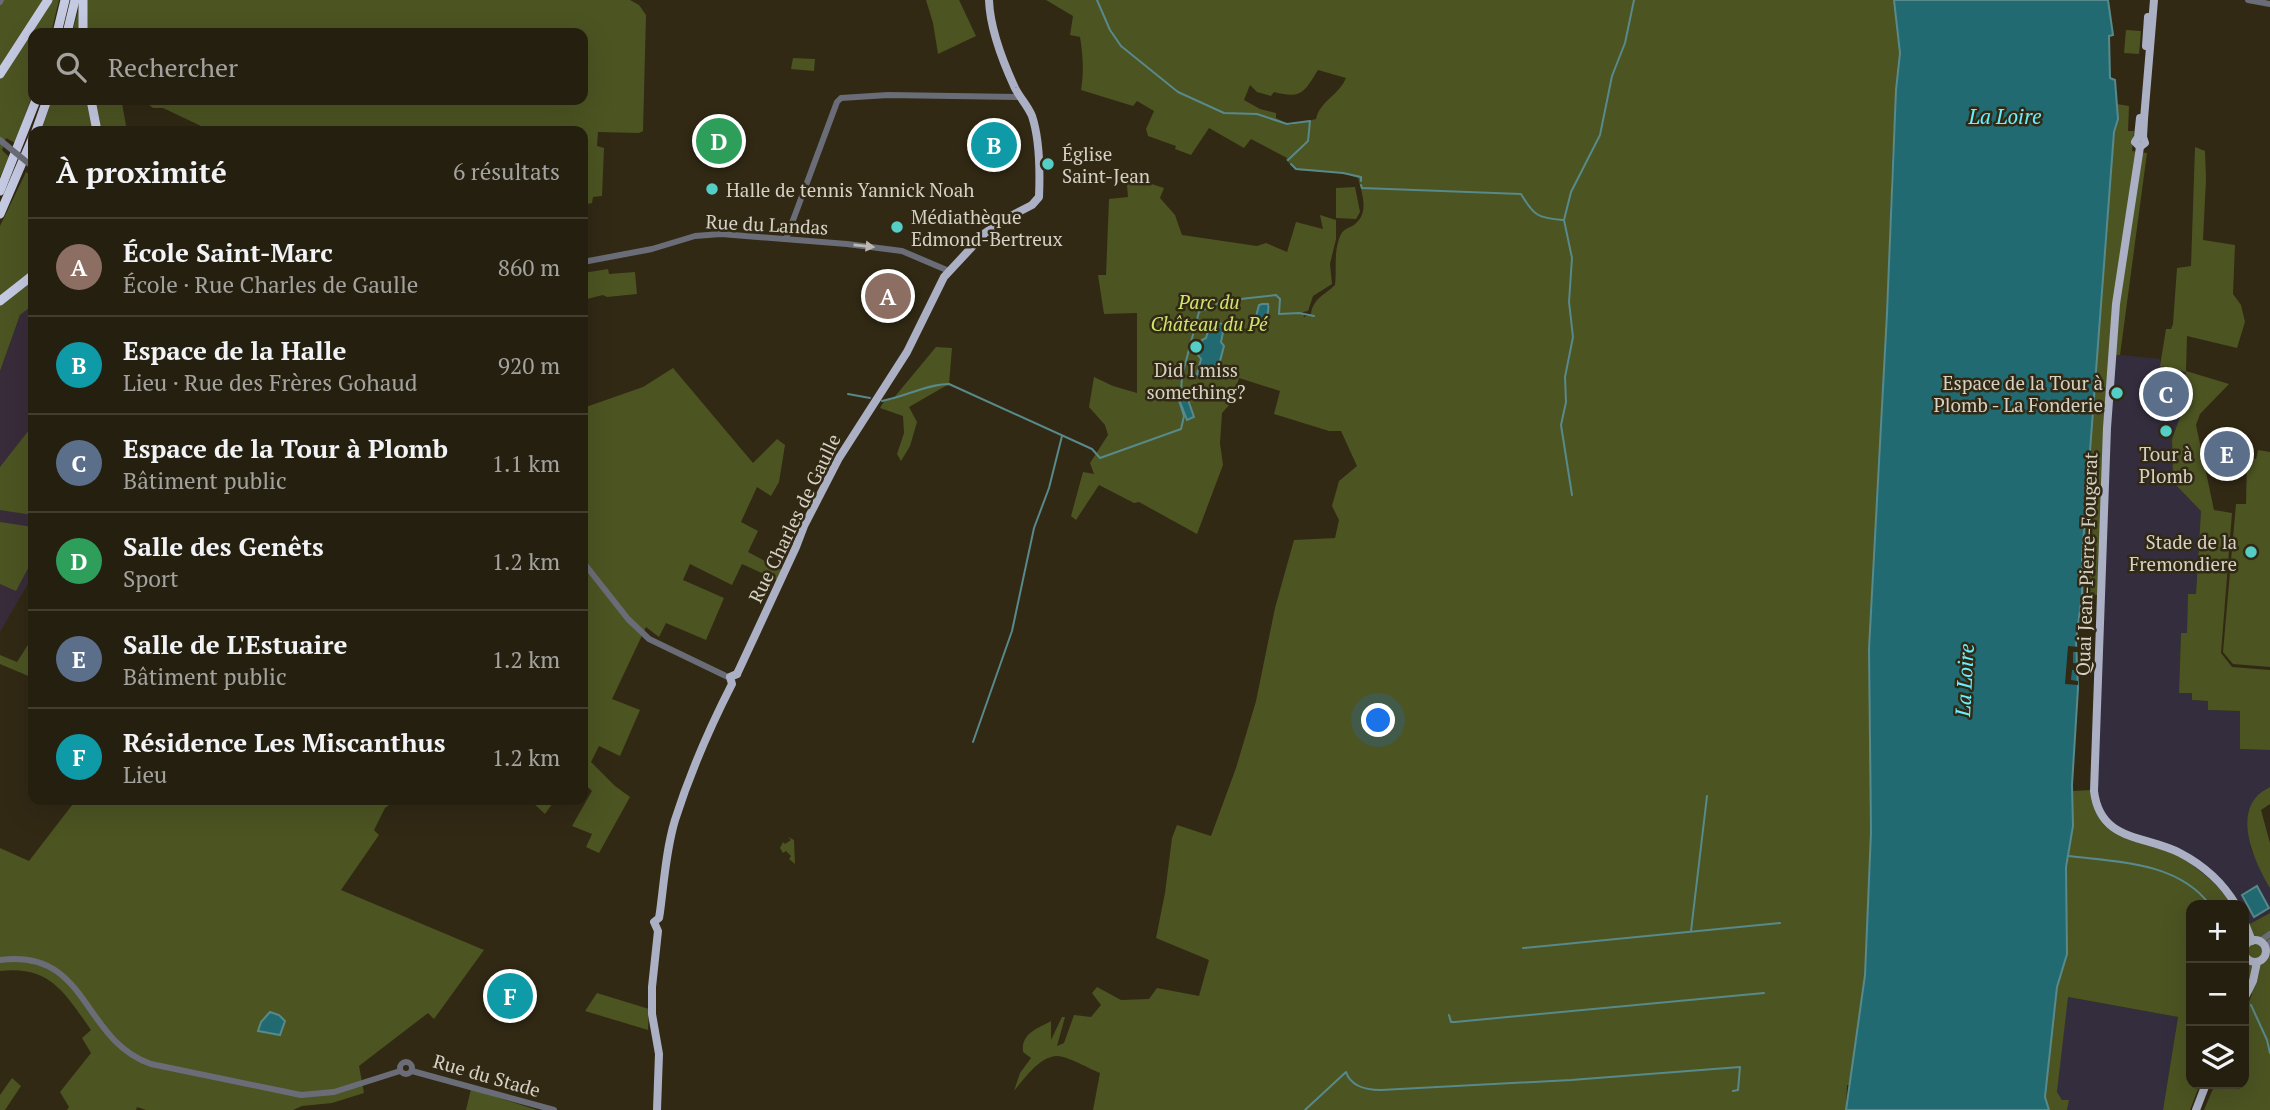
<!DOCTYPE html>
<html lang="fr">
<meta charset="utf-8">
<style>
:root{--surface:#251f0f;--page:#312c1d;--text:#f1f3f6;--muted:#a3a29e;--line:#423d2f;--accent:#55cec6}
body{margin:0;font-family:"PT Serif",serif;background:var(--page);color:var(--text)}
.controls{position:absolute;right:21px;bottom:21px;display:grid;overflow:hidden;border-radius:14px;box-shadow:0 7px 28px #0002}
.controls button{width:63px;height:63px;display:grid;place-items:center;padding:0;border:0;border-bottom:2px solid var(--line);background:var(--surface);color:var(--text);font:35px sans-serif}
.you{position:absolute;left:1379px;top:721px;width:24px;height:24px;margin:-18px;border:5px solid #fff;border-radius:50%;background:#1a73e8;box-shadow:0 0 0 10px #1a73e833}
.badge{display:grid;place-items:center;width:46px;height:46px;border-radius:50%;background:var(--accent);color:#fff;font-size:23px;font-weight:700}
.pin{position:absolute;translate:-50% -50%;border:4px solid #fff;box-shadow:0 2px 7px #0006}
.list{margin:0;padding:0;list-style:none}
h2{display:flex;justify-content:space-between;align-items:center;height:91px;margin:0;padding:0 28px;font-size:30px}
h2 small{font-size:23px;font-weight:400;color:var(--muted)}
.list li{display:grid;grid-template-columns:46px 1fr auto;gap:21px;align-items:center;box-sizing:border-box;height:98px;padding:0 28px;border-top:2px solid var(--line)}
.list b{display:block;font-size:26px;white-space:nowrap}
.list p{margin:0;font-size:23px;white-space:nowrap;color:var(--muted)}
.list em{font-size:23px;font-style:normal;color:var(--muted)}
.icon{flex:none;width:38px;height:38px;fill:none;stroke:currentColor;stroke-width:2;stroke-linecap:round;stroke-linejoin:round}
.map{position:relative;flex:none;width:2270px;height:1110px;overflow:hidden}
.search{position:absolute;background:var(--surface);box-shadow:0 7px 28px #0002;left:28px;top:28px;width:560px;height:77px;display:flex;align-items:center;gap:18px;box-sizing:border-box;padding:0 24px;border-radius:14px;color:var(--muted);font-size:26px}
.panel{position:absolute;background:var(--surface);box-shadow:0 7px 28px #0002;left:28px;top:126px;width:560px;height:679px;border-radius:14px}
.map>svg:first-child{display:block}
.commercial{fill:#392c3a}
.industrial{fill:#342d3e}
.green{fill:#4c5422;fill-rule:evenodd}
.water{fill:#226a72;stroke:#58898b;stroke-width:2}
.pier{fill:#312914}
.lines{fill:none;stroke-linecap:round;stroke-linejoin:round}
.stream{stroke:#58898b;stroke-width:2}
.minor{stroke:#6a6d77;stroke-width:6}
.major{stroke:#abb0c4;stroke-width:8}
.highway{stroke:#c5cae3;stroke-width:9}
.minor-bridge{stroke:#6a6d77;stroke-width:6}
.oneway{fill:#bbb8b2}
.poi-dot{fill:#55cec6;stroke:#312914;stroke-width:2.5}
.labels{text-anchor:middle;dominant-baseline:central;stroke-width:5;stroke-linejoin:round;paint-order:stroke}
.poi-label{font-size:19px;fill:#d6d1c5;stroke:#312914;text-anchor:start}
.street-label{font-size:19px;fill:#d6d1c5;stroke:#312914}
.park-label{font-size:19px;font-style:italic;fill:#d0e56d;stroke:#312914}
.water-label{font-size:21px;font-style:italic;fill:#6af0ff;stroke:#312914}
</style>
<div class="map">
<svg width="2270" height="1110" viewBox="0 0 2270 1110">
<rect width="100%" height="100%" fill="#312914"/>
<polygon class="commercial" points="33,305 33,575 0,632 0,371 20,315"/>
<g class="industrial">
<polygon points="2110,354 2160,359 2161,366 2186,371 2184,406 2172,439 2173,482 2201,511 2196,594 2188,595 2187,634 2181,634 2179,693 2193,693 2193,700 2208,701 2208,710 2240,711 2240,749 2270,750 2270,787 2263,790 2250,847 2270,888 2270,913 2244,927 2244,905 2233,905 2102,819 2091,778"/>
<polygon points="2067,997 2178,1017 2163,1110 2067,1110 2069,1100 2062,1100 2057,1092"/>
</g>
<g class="green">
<polygon points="0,0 59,0 51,33 33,33 33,93 15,143 6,138 2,150 9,157 0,177"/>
<polygon points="83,0 630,0 639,5 646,15 643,131 639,133 598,132 597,146 604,148 602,196 593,197 592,203 583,205 583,131 202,131 203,127 163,108 153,108 143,100 583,100 583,33 72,33 80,4"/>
<polygon points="926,0 959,0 976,36 938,54 933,23"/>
<path d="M1046 0H1894L1900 53 1896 90 1892 164 1887 313 1880 829 1853 1085H1847L1846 1110H1093L1100 1073C1090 1069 1067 1056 1057 1056 1040 1056 1024 1079 1014 1091L1020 1073 1031 1058 1023 1052C1021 1033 1037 1029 1051 1021V1040L1062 1017H1065L1057 1046 1064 1043 1074 1015 1091 1017 1101 1005 1092 993 1097 987 1121 1000 1149 999 1157 988 1199 996 1209 960 1156 938 1165 893 1172 838 1177 825 1211 836 1236 768 1256 701 1275 608 1294 540 1335 538 1339 520 1332 506 1339 481 1357 466 1341 431H1329L1274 414 1280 391 1239 378 1231 403 1222 413 1220 443 1223 465 1197 534 1139 502 1134 503 1099 485 1076 520 1071 516 1083 472 1094 474 1090 463 1108 435 1105 425 1089 407 1094 377 1113 386 1137 393V313L1104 314 1098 275H1106L1109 199 1128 197 1127 185 1130 177 1164 188 1160 198 1175 215 1182 235 1257 246 1266 243 1287 252 1296 222 1323 229 1320 215 1336 220V239L1330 264 1332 284 1313 296 1308 311 1303 312 1304 317 1311 314C1313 298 1325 295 1335 285 1337 268 1333 251 1341 234 1344 229 1349 228 1354 225 1370 213 1362 194 1358 178L1343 173 1296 170 1286 160 1287 158 1251 139 1244 148 1209 128 1191 155 1175 149 1176 146 1148 136 1146 129 1154 111 1137 101 1133 106 1081 90C1084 72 1083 55 1080 37L1070 35 1073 16ZM1318 70 1346 78C1339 95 1320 101 1316 119L1290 125 1276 118V113L1260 109 1244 100 1250 85 1257 92 1271 96 1274 92C1301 99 1304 93 1318 70Z"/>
<polygon points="2126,30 2141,31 2139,54 2124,53"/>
<polygon points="793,58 815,59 814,71 791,69"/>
<polygon points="52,100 125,100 122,103 127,131 41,131"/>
<polygon points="2117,104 2129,106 2128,131 2134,131 2132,151 2147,153 2120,355 2110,355 2099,595 2082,595 2082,557 2114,132 2118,119"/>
<polygon points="2195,147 2205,151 2206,179 2203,240 2235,245 2233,294 2241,305 2245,322 2237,348 2187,336 2186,371 2229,384 2200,414 2196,425 2214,510 2232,513 2221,653 2232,667 2270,670 2270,750 2240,749 2240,711 2208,710 2208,701 2192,700 2192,693 2179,693 2181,633 2187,633 2188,594 2196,594 2201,511 2173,482 2172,439 2184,406 2186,372 2160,366 2166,329 2171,329 2173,324 2177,268 2191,266"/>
<polygon points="26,172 33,177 33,305 20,315 0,371 0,226"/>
<polygon points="1355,187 1360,212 1356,219 1336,218 1336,188"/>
<polygon points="608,269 609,274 635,272 637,294 607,297 603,295 583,300 583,273"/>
<polygon points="936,347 952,348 949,384 909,407 917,422 910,446 901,461 897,454 904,433 903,416 880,408 885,400 892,400"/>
<polygon points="673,368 753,463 777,439 785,445 779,482 771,496 757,487 741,522 758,531 748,552 782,570 777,580 742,564 732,585 690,564 683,580 724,598 706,640 666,623 659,637 646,627 612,699 640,710 620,756 599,746 591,762 615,786 630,797 599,853 586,847 592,834 572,826 592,791 583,782 583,408 643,387"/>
<polygon points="33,425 33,515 0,510 0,467"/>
<polygon points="2258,450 2270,452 2270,667 2233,664 2223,652 2236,504 2246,504 2247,459 2256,459"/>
<polygon points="0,522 33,527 33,559 16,591 0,584"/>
<polygon points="33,637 33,678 0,664 0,655 17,662"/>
<path d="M2270 787V804L2261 810 2270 843V888C2253 859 2229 806 2270 787Z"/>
<path d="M2092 790 2102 819C2155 844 2196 856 2233 905H2191V1084H2200L2190 1110H2163L2178 1017 2068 997 2057 1092 2062 1100H2069L2067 1110H2049L2045 1097 2057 987 2067 954 2066 867 2073 826 2072 791Z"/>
<path d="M76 800H396L385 808 374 830 379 835 341 890 484 950 434 1019 428 1013 359 1066 364 1093 332 1103 302 1106 293 1110H146L137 1107 136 1110H67L69 1107 60 1092 91 1053 82 1038 91 1030C65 993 50 965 0 971V848L29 861Z"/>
<polygon points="530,800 555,800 545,814"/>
<polygon points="788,837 794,840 795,864 789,859 791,856 786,851 783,853 780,848 783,842 785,844 791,840"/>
<polygon points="2270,913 2270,1110 2204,1110 2215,1084 2244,1084 2244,1015 2252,994 2246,985 2244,988 2244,927"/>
<polygon points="597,993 649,1009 648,1030 585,1011"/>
<polygon points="12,1078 21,1086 5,1110 0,1110 0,1095"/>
<polygon points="471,1089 537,1110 466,1110"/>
</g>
<g class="water">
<polygon points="1894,0 2108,0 2113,35 2109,36 2110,78 2115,80 2118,119 2114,132 2082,557 2082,595 2076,640 2078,688 2072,785 2073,826 2066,867 2067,954 2057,987 2045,1097 2049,1110 1846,1110 1865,975 1871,832 1869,649 1887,313 1896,90 1900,53"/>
<path d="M1262 304H1268C1270 310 1266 319 1264 325L1254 324 1259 305Z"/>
<polygon points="1213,322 1223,324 1224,327 1221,342 1224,346 1220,361 1216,363 1212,378 1209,379 1199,377 1197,374 1201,359 1198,355 1202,340 1206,338 1210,323"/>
<polygon points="1185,391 1194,417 1187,420 1177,394"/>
<polygon points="2257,886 2269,908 2254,917 2242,895"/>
<polygon points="270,1012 279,1015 285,1021 280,1035 258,1031 261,1022"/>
</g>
<polygon class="pier" points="2068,646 2080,647 2080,652 2073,652 2073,663 2079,664 2078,670 2072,670 2071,680 2078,681 2078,685 2065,684"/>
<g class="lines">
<g class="stream">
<polyline points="1097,0 1110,30 1121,46 1178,92 1224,113 1257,114 1287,124 1310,121 1308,141 1288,160"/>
<polyline points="1291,164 1296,169 1343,173 1361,177 1361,181"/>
<path d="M1361 185 1362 188 1521 194C1534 216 1538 218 1563 220"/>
<polyline points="1181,392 1182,376 1199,312 1223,301 1276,295 1280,299 1279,314 1299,313 1314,316"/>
<polyline points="848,394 870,398"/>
<path d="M882 401C904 397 928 384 949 384L1092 449 1100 458 1181 429 1184 416 1178 397"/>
<polyline points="1572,495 1561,425 1566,402 1565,377 1573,337 1569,302 1572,258 1564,220 1571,192 1600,135 1612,76 1625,43 1634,0"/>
<polyline points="973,742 1012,631 1034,528 1049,488 1062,436"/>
<path d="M2069 856C2118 862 2178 862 2210 905"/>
<polyline points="1691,931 1707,796"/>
<polyline points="1523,948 1780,923"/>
<polyline points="2251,1005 2267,1040 2270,1053"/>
<polyline points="1449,1015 1451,1022 1455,1022 1764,993"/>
<path d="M1305 1110 1346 1072C1351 1087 1366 1090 1381 1090L1571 1080 1740 1067 1738 1090 1733 1091"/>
</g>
<g class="minor">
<polyline points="2248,0 2270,4"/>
<polyline points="0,2 1,0"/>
<polyline points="786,239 837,102 841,98 888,95 1021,97"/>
<polyline points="583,262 652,249 695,236 721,234 847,244 902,251 949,271"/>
<polyline points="583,562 628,619 649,639 730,678"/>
<polyline points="2260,941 2270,934"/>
<polyline points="2266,951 2270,942"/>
<path d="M0 960C89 948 81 1040 151 1064L301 1095 334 1092 400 1071"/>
<circle cx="406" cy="1068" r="6"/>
<polyline points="412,1071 554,1110"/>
</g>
<g class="major">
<path d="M2154 0 2144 119 2143 137 2145 143 2140 147 2116 304 2107 428 2094 791C2100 842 2145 835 2180 853 2203 865 2223 883 2236 905"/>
<polyline points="2146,46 2148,17"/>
<polyline points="2140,147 2135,142 2138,137 2140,118"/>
<path d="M737 674 796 547 804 526 839 458 907 352 944 277 985 233 1005 219 1032 205 1039 197C1040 173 1040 140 1032 116 1028 106 1020 98 1015 88 1003 62 990 29 989 0"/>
<polyline points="2244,921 2252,941"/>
<circle cx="2255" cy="951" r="11"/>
<polyline points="2244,999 2253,981 2257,962"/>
<path d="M657 1110 659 1054 652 1014V987L658 931 654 922 659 918 660 912C664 882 666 850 675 820 690 773 710 727 732 684L730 677 737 674"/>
<polyline points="2196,1110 2206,1084"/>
</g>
<g class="highway">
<polyline points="57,33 65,0"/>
<polyline points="67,33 75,0"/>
<polyline points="83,33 83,0"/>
<polyline points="0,74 48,0"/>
<polyline points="91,100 97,131"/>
<polyline points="36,131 47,100"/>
<polyline points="0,191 36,100"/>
<polyline points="0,214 33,137"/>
<polyline points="0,301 33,275"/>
</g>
<polyline class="minor-bridge" points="0,140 33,167"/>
</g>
<defs><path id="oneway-solid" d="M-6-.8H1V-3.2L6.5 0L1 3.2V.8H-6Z" transform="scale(1.75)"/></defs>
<use class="oneway" href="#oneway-solid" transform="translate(864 246) rotate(6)"/>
<g class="poi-dot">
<circle cx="1048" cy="164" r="7"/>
<circle cx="712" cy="189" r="7"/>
<circle cx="897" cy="227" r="7"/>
<circle cx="1196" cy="347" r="7"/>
<circle cx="2117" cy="393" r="7"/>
<circle cx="2166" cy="431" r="7"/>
<circle cx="2251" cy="552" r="7"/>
</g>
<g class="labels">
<g class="poi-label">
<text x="1062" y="153">Église<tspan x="1062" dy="22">Saint-Jean</tspan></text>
<text x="726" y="189">Halle de tennis Yannick Noah</text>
<text x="911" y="216">Médiathèque<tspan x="911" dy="22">Edmond-Bertreux</tspan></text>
<text x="1196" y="369" text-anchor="middle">Did I miss<tspan x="1196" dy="22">something?</tspan></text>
<text x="2103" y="382" text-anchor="end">Espace de la Tour à<tspan x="2103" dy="22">Plomb - La Fonderie</tspan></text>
<text x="2166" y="453" text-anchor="middle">Tour à<tspan x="2166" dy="22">Plomb</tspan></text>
<text x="2237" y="541" text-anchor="end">Stade de la<tspan x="2237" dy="22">Fremondiere</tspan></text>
</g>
<g class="street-label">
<text transform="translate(767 224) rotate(3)">Rue du Landas</text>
<text transform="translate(794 518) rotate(-64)">Rue Charles de Gaulle</text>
<text transform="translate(2086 564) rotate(-88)">Quai Jean-Pierre-Fougerat</text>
<text transform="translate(487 1075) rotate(16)">Rue du Stade</text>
</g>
<g class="park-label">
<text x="1209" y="301">Parc du<tspan x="1209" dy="22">Château du Pé</tspan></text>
</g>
<g class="water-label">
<text x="2005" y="116">La Loire</text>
<text transform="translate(1964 680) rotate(-87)">La Loire</text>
</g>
</g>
</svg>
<div class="controls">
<button>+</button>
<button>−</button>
<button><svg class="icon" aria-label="layers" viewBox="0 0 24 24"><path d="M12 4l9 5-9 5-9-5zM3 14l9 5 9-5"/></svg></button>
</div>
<div class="you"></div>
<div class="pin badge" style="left:888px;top:296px;background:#8d6e63">A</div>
<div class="pin badge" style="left:994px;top:145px;background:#0f9aa8">B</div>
<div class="pin badge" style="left:2166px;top:394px;background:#5c6f8a">C</div>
<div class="pin badge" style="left:719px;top:141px;background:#2e9e5b">D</div>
<div class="pin badge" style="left:2227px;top:454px;background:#5c6f8a">E</div>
<div class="pin badge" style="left:510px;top:996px;background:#0f9aa8">F</div>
<div class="search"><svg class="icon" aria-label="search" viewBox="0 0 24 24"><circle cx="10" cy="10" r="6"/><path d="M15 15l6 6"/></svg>Rechercher</div>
<section class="panel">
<h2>À proximité<small>6 résultats</small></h2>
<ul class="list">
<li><span class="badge" style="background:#8d6e63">A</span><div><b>École Saint-Marc</b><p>École · Rue Charles de Gaulle</p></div><em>860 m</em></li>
<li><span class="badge" style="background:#0f9aa8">B</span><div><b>Espace de la Halle</b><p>Lieu · Rue des Frères Gohaud</p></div><em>920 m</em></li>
<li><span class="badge" style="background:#5c6f8a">C</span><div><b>Espace de la Tour à Plomb</b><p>Bâtiment public</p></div><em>1.1 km</em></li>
<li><span class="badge" style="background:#2e9e5b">D</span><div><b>Salle des Genêts</b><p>Sport</p></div><em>1.2 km</em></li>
<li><span class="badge" style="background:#5c6f8a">E</span><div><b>Salle de L'Estuaire</b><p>Bâtiment public</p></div><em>1.2 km</em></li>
<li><span class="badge" style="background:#0f9aa8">F</span><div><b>Résidence Les Miscanthus</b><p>Lieu</p></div><em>1.2 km</em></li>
</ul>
</section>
</div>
